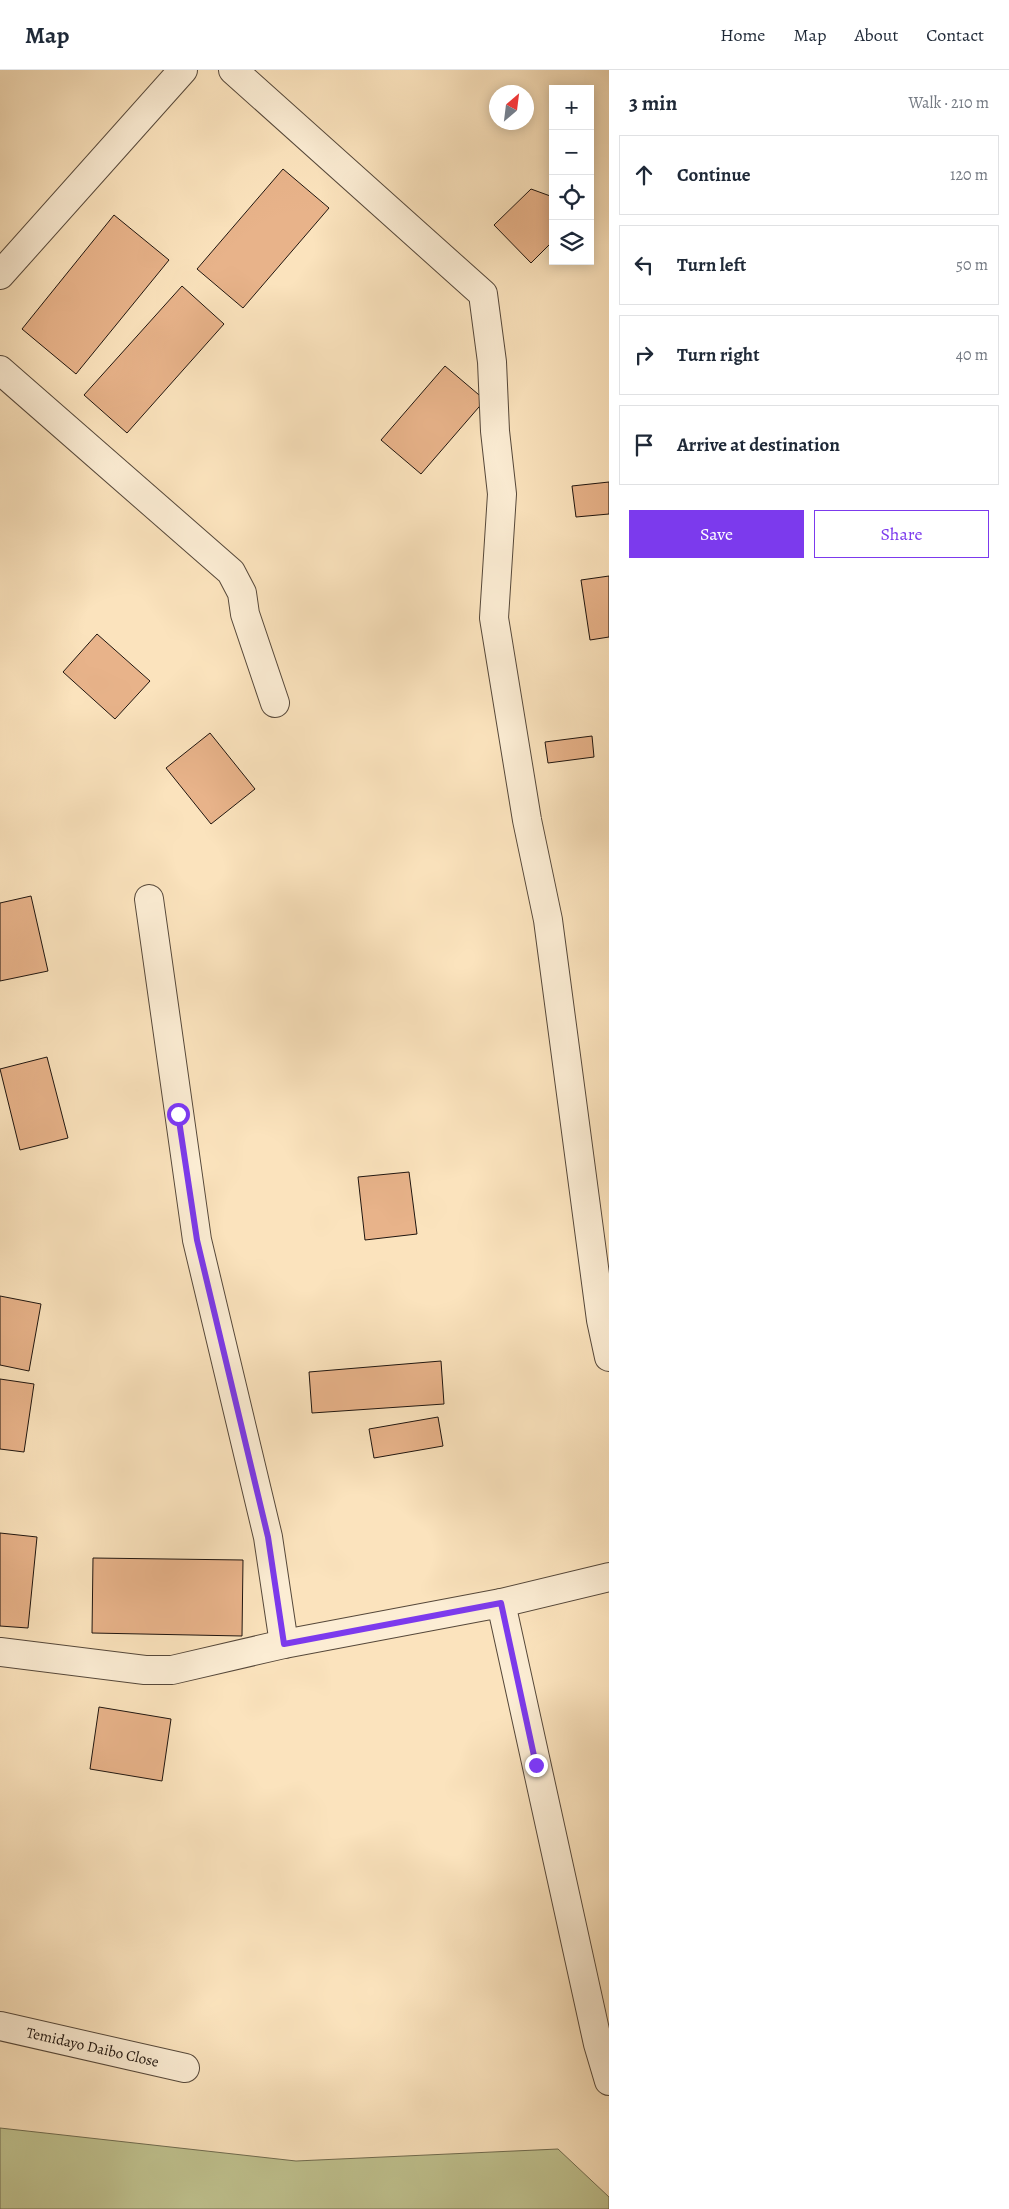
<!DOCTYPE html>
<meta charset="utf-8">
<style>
:root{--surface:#fff;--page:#f2f2f3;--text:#1f2937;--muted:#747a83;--line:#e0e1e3;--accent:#7c3aed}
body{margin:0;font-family:Alegreya,serif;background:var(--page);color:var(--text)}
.controls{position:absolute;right:15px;top:15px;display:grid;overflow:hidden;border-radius:0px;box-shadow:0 2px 12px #0003}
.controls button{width:45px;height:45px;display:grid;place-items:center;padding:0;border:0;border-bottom:1px solid var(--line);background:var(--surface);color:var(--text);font:25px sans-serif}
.compass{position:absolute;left:489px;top:15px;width:45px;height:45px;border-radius:50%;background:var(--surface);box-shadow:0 2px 12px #0003;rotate:28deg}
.stop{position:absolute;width:15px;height:15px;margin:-11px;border:4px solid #7c3aed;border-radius:50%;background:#fff}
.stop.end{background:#7c3aed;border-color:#fff;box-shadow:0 1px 5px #0008}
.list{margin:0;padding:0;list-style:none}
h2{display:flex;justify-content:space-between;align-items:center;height:65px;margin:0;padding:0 20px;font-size:21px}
h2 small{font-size:16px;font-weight:400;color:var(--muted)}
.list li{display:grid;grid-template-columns:32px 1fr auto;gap:15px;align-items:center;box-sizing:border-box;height:80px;margin:0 10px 10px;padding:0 10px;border:1px solid var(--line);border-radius:0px}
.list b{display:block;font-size:19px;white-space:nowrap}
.list em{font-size:16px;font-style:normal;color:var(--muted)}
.actions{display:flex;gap:10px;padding:15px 20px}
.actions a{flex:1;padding:11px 0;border:1px solid var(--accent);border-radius:0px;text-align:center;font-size:18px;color:var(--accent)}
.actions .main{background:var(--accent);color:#fff}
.icon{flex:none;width:28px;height:28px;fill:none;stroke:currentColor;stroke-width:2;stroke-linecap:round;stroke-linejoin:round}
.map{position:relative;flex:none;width:609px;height:2139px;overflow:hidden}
header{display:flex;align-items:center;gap:30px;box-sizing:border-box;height:70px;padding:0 25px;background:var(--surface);border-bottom:1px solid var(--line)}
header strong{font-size:24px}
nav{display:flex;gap:28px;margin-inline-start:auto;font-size:18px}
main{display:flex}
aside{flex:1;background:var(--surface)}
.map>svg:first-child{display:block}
.green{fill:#c0c390;stroke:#706c50}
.building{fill:#e8b38a;stroke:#1f150f}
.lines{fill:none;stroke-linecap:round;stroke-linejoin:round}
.minor-casing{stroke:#56483a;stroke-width:30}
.minor{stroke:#fcedd4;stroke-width:28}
.route{stroke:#7c3aed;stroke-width:6}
.labels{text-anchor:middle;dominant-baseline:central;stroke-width:5;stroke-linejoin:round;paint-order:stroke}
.street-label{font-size:15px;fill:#1f150f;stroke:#fcedd4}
</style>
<header>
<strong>Map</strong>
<nav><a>Home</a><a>Map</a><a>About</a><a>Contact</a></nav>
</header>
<main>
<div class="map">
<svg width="609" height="2139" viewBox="0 0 609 2139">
<rect width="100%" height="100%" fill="#fbe3bd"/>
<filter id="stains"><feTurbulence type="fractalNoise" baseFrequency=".004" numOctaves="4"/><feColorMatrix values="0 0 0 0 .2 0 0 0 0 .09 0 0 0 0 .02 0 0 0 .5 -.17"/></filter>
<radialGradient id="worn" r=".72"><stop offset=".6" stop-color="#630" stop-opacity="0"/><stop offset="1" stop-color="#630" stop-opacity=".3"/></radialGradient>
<polygon class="green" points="0,2058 296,2091 558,2079 609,2127 609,2139 0,2139"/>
<g class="building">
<polygon points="283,99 329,138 243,238 197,199"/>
<polygon points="531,119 553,127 553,171 531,193 494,155"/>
<polygon points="114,145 169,190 76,304 22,259"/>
<polygon points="182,216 224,254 127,363 84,325"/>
<polygon points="445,296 485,330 421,404 381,370"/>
<polygon points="609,412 609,444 576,447 572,416"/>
<polygon points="609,506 609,567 590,570 581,510"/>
<polygon points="97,564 150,611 115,649 63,602"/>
<polygon points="210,663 255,719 211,754 166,698"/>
<polygon points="592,666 594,687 548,693 545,672"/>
<polygon points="31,826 48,901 0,911 0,833"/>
<polygon points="47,987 68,1068 20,1080 0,999"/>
<polygon points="409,1102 417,1164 365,1170 358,1107"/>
<polygon points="0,1226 41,1234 29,1301 0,1295"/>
<polygon points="441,1291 444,1334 312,1343 309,1302"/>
<polygon points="0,1309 34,1314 24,1382 0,1379"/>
<polygon points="438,1347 443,1376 374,1388 369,1359"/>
<polygon points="0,1463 37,1467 28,1558 0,1556"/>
<polygon points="93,1488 243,1490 242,1566 92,1563"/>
<polygon points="99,1637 171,1649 162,1711 90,1699"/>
</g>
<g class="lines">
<g class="minor-casing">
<g id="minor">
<polyline points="233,0 483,224 492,292 495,361 502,424 494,548 527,750 548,850 601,1250 609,1287"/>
<polyline points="0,205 183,0"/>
<polyline points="0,300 231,502 242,523 245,544 275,633"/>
<polyline points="149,829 197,1170 268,1467 284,1574"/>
<polyline points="501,1533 609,1507"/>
<polyline points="0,1582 145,1600 172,1600 284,1574 501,1533 598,1974 609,2011"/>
<path id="s1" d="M0 1956 185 1998"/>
</g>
</g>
<use href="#minor" class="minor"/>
</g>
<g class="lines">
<polyline class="route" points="178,1044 197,1170 268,1467 284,1574 501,1533 536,1695"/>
</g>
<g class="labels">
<g class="street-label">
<text stroke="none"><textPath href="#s1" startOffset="95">Temidayo Daibo Close</textPath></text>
</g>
</g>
<rect width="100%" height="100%" filter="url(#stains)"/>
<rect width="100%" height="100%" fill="url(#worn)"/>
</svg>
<div class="controls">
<button>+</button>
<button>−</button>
<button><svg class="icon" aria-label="locate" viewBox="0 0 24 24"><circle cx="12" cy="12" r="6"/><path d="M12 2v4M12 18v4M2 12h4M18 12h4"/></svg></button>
<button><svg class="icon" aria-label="layers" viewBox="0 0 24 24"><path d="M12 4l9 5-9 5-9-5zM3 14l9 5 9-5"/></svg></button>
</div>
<svg class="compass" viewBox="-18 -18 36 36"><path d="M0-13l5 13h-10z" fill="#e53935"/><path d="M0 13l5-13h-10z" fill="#747a83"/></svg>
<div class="stop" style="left:178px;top:1044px"></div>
<div class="stop end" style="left:536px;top:1695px"></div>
</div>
<aside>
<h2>3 min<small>Walk · 210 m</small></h2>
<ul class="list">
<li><svg class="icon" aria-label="ahead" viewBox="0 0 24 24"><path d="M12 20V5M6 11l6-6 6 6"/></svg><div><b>Continue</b></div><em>120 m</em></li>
<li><svg class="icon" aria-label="left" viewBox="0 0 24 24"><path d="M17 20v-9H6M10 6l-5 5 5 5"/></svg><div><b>Turn left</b></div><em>50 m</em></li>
<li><svg class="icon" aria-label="right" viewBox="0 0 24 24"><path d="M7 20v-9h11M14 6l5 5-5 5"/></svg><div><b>Turn right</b></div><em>40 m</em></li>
<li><svg class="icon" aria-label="arrive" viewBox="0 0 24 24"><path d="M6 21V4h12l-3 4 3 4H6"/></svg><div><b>Arrive at destination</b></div></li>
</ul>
<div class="actions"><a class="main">Save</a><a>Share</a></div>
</aside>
</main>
